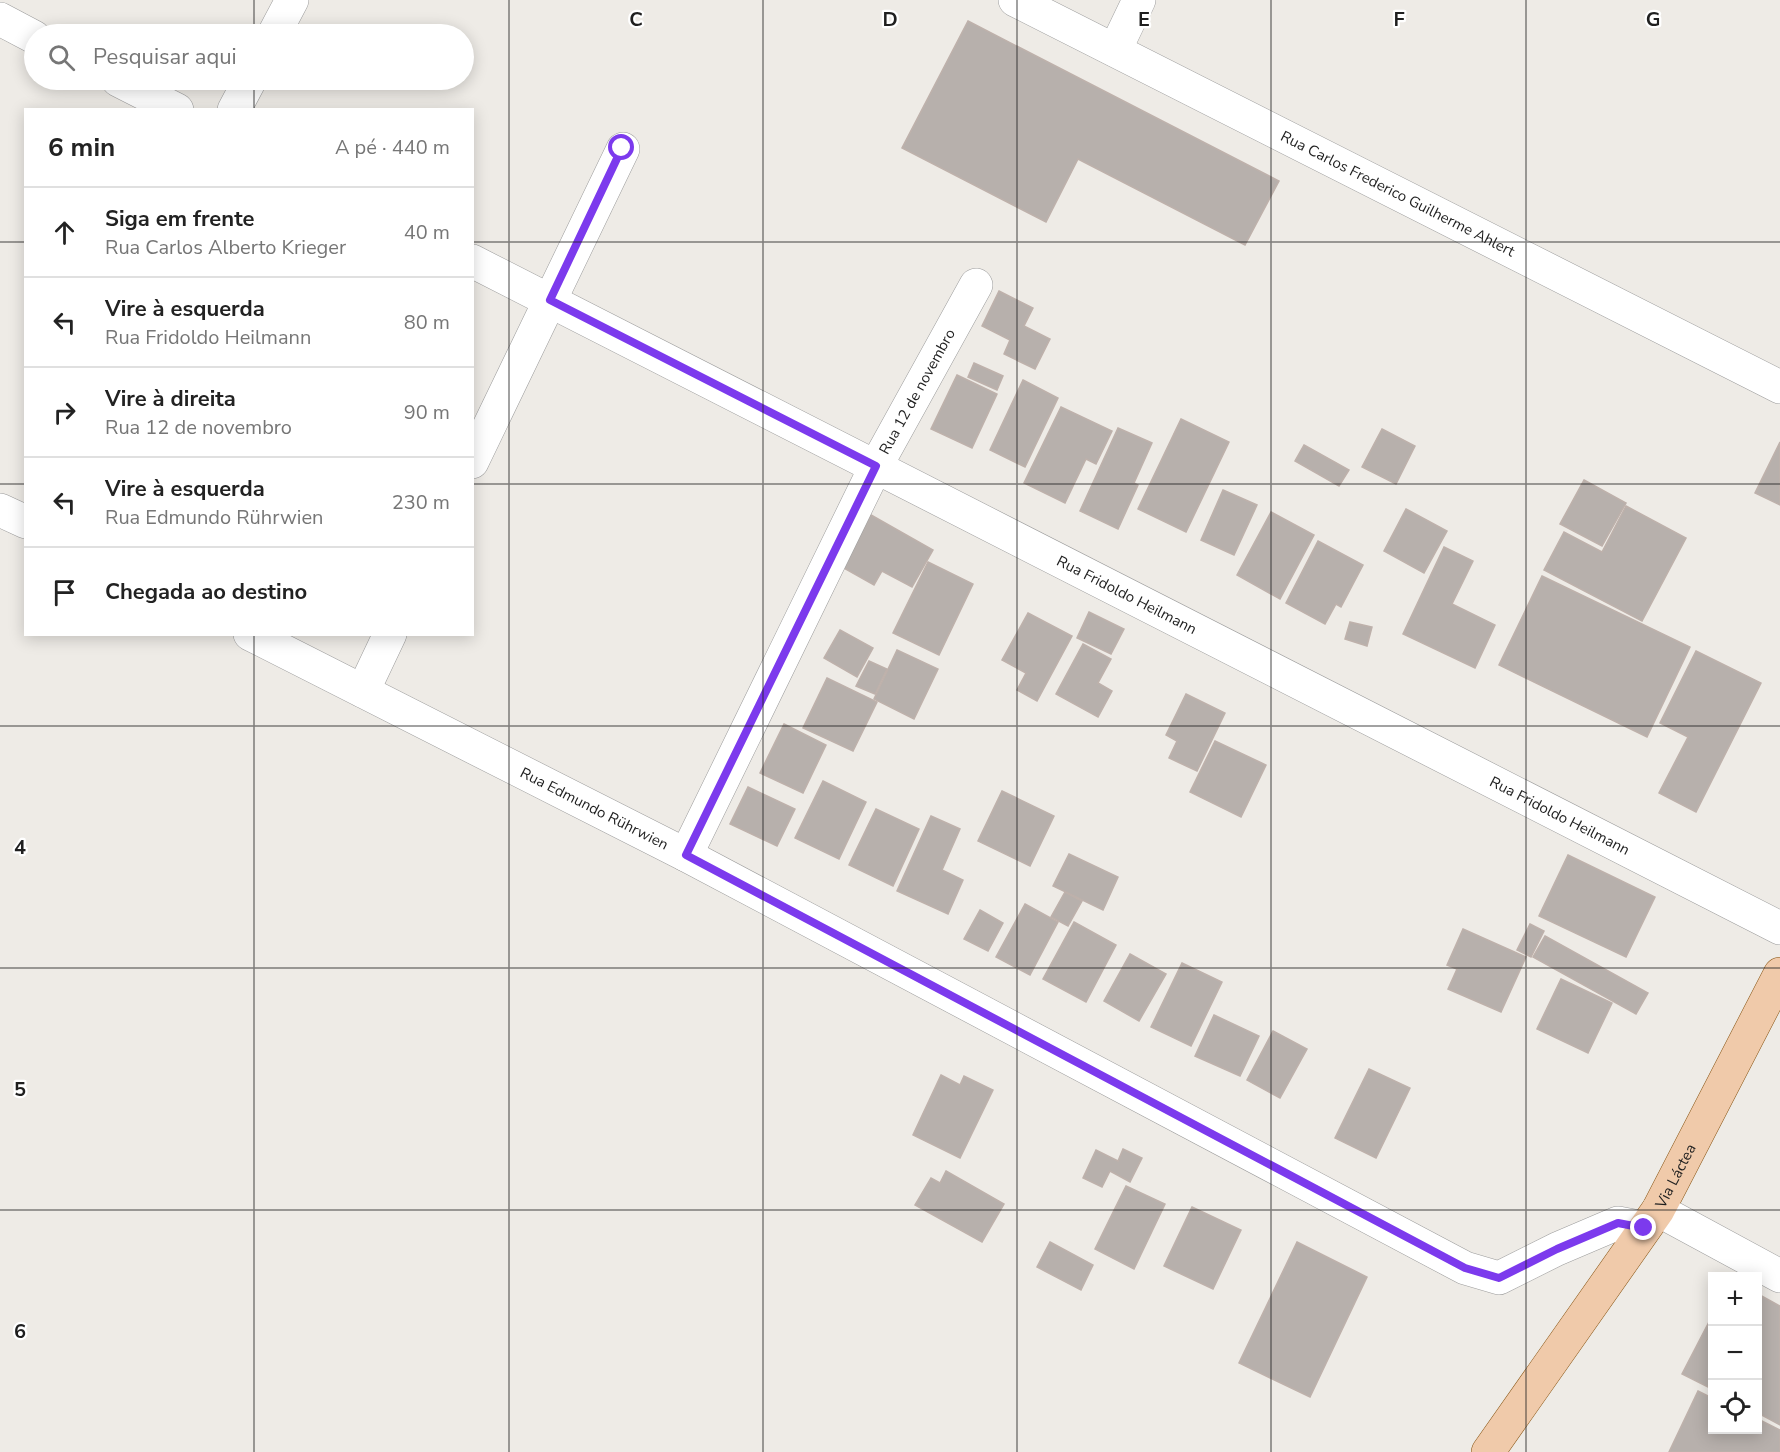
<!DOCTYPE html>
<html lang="pt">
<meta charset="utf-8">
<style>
:root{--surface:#fff;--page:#f6f6f6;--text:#222;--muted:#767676;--line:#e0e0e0}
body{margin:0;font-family:"Nunito Sans",sans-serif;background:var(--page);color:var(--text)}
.controls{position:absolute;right:18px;bottom:18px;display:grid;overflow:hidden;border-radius:0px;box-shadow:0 3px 15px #0003}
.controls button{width:54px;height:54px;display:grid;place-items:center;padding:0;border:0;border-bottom:2px solid var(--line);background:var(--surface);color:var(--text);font:30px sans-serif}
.stop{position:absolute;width:18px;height:18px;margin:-14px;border:4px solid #7c3aed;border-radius:50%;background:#fff}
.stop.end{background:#7c3aed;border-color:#fff;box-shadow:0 2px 6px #0008}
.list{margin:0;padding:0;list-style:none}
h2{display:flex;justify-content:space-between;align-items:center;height:78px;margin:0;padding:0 24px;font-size:26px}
h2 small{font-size:20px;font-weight:400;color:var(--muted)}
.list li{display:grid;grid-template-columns:39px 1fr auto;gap:18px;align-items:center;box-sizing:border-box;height:90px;padding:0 24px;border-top:2px solid var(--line)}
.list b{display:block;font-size:22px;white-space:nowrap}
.list p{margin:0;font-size:20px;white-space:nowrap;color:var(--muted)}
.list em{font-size:20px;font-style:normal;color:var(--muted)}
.icon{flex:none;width:33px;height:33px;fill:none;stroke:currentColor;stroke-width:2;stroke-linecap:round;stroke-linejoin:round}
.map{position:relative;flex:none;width:1780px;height:1452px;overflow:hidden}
.search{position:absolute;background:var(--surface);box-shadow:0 3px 15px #0003;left:24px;top:24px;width:450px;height:66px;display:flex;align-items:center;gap:15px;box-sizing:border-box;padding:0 21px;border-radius:33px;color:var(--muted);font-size:22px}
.panel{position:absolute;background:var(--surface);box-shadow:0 3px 15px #0003;left:24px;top:108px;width:450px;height:528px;border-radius:0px}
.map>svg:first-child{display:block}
.building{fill:#b7b0ac;stroke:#beb1ab;stroke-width:1.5}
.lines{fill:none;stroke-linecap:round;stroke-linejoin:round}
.street-casing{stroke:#9c9c9c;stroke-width:34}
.primary-casing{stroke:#875413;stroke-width:34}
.street{stroke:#fff;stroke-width:33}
.primary{stroke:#f0caaa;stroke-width:33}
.route{stroke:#7c3aed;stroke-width:8}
.grid{fill:none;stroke:#1f1f1f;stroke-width:1.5;stroke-opacity:0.55}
.labels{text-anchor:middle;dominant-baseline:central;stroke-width:4.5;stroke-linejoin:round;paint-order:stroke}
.street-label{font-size:15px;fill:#1f1f1f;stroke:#fff}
.grid-label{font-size:20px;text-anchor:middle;font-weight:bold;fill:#1f1f1f;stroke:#fff;stroke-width:4.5;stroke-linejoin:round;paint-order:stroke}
</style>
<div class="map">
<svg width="1780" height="1452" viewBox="0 0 1780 1452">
<rect width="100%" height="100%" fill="#eeebe6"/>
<g class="building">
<polygon points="968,21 1279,181 1245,245 1078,159 1046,222 902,148"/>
<polygon points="999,291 1033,308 1024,326 1050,339 1035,369 1004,354 1010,340 982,326"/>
<polygon points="974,363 1003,376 997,390 968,377"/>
<polygon points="957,375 997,394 972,448 931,429"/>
<polygon points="1023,380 1058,398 1025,467 990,450"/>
<polygon points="1061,407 1112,431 1096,464 1086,459 1065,503 1024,483"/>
<polygon points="1181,419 1229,442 1186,532 1138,509"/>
<polygon points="1118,428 1152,443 1134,483 1138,485 1118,529 1080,511"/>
<polygon points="1382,429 1415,446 1396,484 1362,467"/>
<polygon points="1780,442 1780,505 1755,493"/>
<polygon points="1304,445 1349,470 1339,486 1295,461"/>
<polygon points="1584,480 1626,503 1602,546 1560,524"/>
<polygon points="1223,490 1257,505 1234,555 1201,540"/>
<polygon points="1626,506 1686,538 1642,621 1544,570 1564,532 1602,552"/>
<polygon points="1406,509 1447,531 1424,573 1384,551"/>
<polygon points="1271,512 1314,535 1280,599 1237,575"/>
<polygon points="871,515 933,550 912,587 882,571 874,585 842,567"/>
<polygon points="1318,541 1363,565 1341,607 1336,604 1325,624 1286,603"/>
<polygon points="1444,547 1473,561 1452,604 1495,625 1475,668 1403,634"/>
<polygon points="928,562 973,584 939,655 893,633"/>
<polygon points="1542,576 1690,647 1647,737 1499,665"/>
<polygon points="1089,612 1124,629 1111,654 1077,638"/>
<polygon points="1028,613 1072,636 1037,701 1017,690 1026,673 1002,660"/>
<polygon points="1350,622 1372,627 1367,646 1345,639"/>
<polygon points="840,630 873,648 857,677 824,658"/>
<polygon points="1083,644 1111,659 1098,683 1112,691 1098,717 1056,694"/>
<polygon points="897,650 938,669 914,719 874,699"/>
<polygon points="1696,651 1761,683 1696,812 1659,793 1688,737 1660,723"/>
<polygon points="869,661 887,669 875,694 856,686"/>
<polygon points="827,678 877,702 853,751 803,728"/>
<polygon points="1186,694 1225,713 1197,771 1169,758 1177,741 1166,735"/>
<polygon points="784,724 826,745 803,793 760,773"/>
<polygon points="1215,741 1266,765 1241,817 1190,792"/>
<polygon points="823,781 866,802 839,859 795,838"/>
<polygon points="748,787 795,809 777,846 730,824"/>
<polygon points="1002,791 1054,816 1030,866 978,841"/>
<polygon points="876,809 919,829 893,886 849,865"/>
<polygon points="931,816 960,829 942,870 963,880 948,914 897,891"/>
<polygon points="1069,854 1118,877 1103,910 1053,886"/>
<polygon points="1568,855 1655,897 1626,957 1539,916"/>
<polygon points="1065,892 1082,901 1068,926 1051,917"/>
<polygon points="1025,904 1058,922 1030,975 996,957"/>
<polygon points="980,910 1003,923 988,951 964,939"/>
<polygon points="1074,922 1116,945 1086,1002 1043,979"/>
<polygon points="1530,924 1544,931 1531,957 1517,950"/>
<polygon points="1463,929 1526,957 1501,1012 1448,989 1457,969 1447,965"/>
<polygon points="1545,936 1648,993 1636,1014 1533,957"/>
<polygon points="1130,954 1166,974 1139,1021 1104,1001"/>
<polygon points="1182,963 1222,982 1191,1046 1151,1027"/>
<polygon points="1561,979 1612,1003 1588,1053 1537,1029"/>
<polygon points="1214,1015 1259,1036 1240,1076 1195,1056"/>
<polygon points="1273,1031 1307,1049 1280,1098 1247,1080"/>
<polygon points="1369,1069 1410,1088 1376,1158 1335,1138"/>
<polygon points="941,1075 960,1085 964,1076 993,1090 960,1158 913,1135"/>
<polygon points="1123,1149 1142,1158 1130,1182 1110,1171 1102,1187 1083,1178 1096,1150 1118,1161"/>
<polygon points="946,1171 1004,1204 982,1242 915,1205 931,1178 940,1183"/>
<polygon points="1126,1186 1165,1204 1134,1269 1095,1249"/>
<polygon points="1192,1207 1241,1230 1213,1289 1164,1266"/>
<polygon points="1050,1242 1093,1265 1081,1290 1037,1267"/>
<polygon points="1297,1242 1367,1277 1310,1397 1239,1363"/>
<polygon points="1758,1294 1780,1306 1780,1425 1758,1413"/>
<polygon points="1712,1316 1712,1389 1682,1374"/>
<polygon points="1698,1391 1712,1398 1712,1430 1758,1430 1758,1419 1780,1430 1780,1452 1669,1452"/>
</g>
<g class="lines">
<g class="street-casing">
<g id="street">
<path id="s1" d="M1015 0 1780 387"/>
<polyline points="0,19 34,37"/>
<polyline points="274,34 292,0"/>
<polyline points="1115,50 1139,0"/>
<polyline points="118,80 177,110"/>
<polyline points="234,110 250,80"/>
<path id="s2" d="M472 261 1780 928"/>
<polyline points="472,462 623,149"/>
<polyline points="0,510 26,522"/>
<path id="s3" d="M250 634 686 855 1465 1268 1499 1278 1557 1249 1618 1223 1644 1228"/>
<polyline points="363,691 390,634"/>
<path id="s4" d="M686 855 876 466 976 285"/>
<polyline points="1658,1210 1780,1276"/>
</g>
</g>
<g class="primary-casing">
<g id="primary">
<path id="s5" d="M1488 1452 1658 1210 1780 974"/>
</g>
</g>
<use href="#street" class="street"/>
<use href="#primary" class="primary"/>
</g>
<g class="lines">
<polyline class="route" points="622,148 550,300 876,466 686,855 1465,1268 1499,1278 1557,1249 1618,1223 1644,1228"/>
</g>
<path class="grid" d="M254 0V34M509 0V1452M763 0V1452M1017 0V1452M1271 0V1452M1526 0V1452M254 80V110M0 242H26M472 242H1780M0 484H26M472 484H1780M254 634V1452M0 726H1780M0 968H1780M0 1210H1780"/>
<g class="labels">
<g class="street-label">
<text stroke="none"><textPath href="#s1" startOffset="429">Rua Carlos Frederico Guilherme Ahlert</textPath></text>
<text stroke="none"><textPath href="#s4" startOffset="518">Rua 12 de novembro</textPath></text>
<text stroke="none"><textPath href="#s2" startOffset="735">Rua Fridoldo Heilmann</textPath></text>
<text stroke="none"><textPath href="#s3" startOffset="386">Rua Edmundo Rührwien</textPath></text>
<text stroke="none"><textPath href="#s2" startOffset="1221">Rua Fridoldo Heilmann</textPath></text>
<text stroke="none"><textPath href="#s5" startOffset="334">Via Láctea</textPath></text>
</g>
</g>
<g class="grid-label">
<text x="636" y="26">C</text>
<text x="890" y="26">D</text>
<text x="1144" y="26">E</text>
<text x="1399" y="26">F</text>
<text x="1653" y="26">G</text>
<text x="20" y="854">4</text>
<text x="20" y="1096">5</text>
<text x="20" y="1338">6</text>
</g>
</svg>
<div class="controls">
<button>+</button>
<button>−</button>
<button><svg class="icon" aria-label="locate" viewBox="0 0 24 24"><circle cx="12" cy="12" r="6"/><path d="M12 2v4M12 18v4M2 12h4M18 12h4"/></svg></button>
</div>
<div class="stop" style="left:622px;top:148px"></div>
<div class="stop end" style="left:1644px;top:1228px"></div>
<div class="search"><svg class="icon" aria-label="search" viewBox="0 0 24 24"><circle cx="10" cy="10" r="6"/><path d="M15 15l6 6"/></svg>Pesquisar aqui</div>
<section class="panel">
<h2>6 min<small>A pé · 440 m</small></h2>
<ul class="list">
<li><svg class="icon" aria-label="ahead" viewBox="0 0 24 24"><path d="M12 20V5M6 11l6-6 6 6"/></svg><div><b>Siga em frente</b><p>Rua Carlos Alberto Krieger</p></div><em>40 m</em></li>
<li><svg class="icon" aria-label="left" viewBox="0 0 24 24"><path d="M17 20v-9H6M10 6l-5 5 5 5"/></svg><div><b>Vire à esquerda</b><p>Rua Fridoldo Heilmann</p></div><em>80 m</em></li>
<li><svg class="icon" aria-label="right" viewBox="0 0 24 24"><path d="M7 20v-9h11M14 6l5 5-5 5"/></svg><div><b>Vire à direita</b><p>Rua 12 de novembro</p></div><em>90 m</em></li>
<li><svg class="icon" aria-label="left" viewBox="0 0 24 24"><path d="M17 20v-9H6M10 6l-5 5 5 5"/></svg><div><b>Vire à esquerda</b><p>Rua Edmundo Rührwien</p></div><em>230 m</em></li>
<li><svg class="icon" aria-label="arrive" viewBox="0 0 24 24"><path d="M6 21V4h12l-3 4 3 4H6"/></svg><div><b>Chegada ao destino</b></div></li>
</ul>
</section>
</div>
